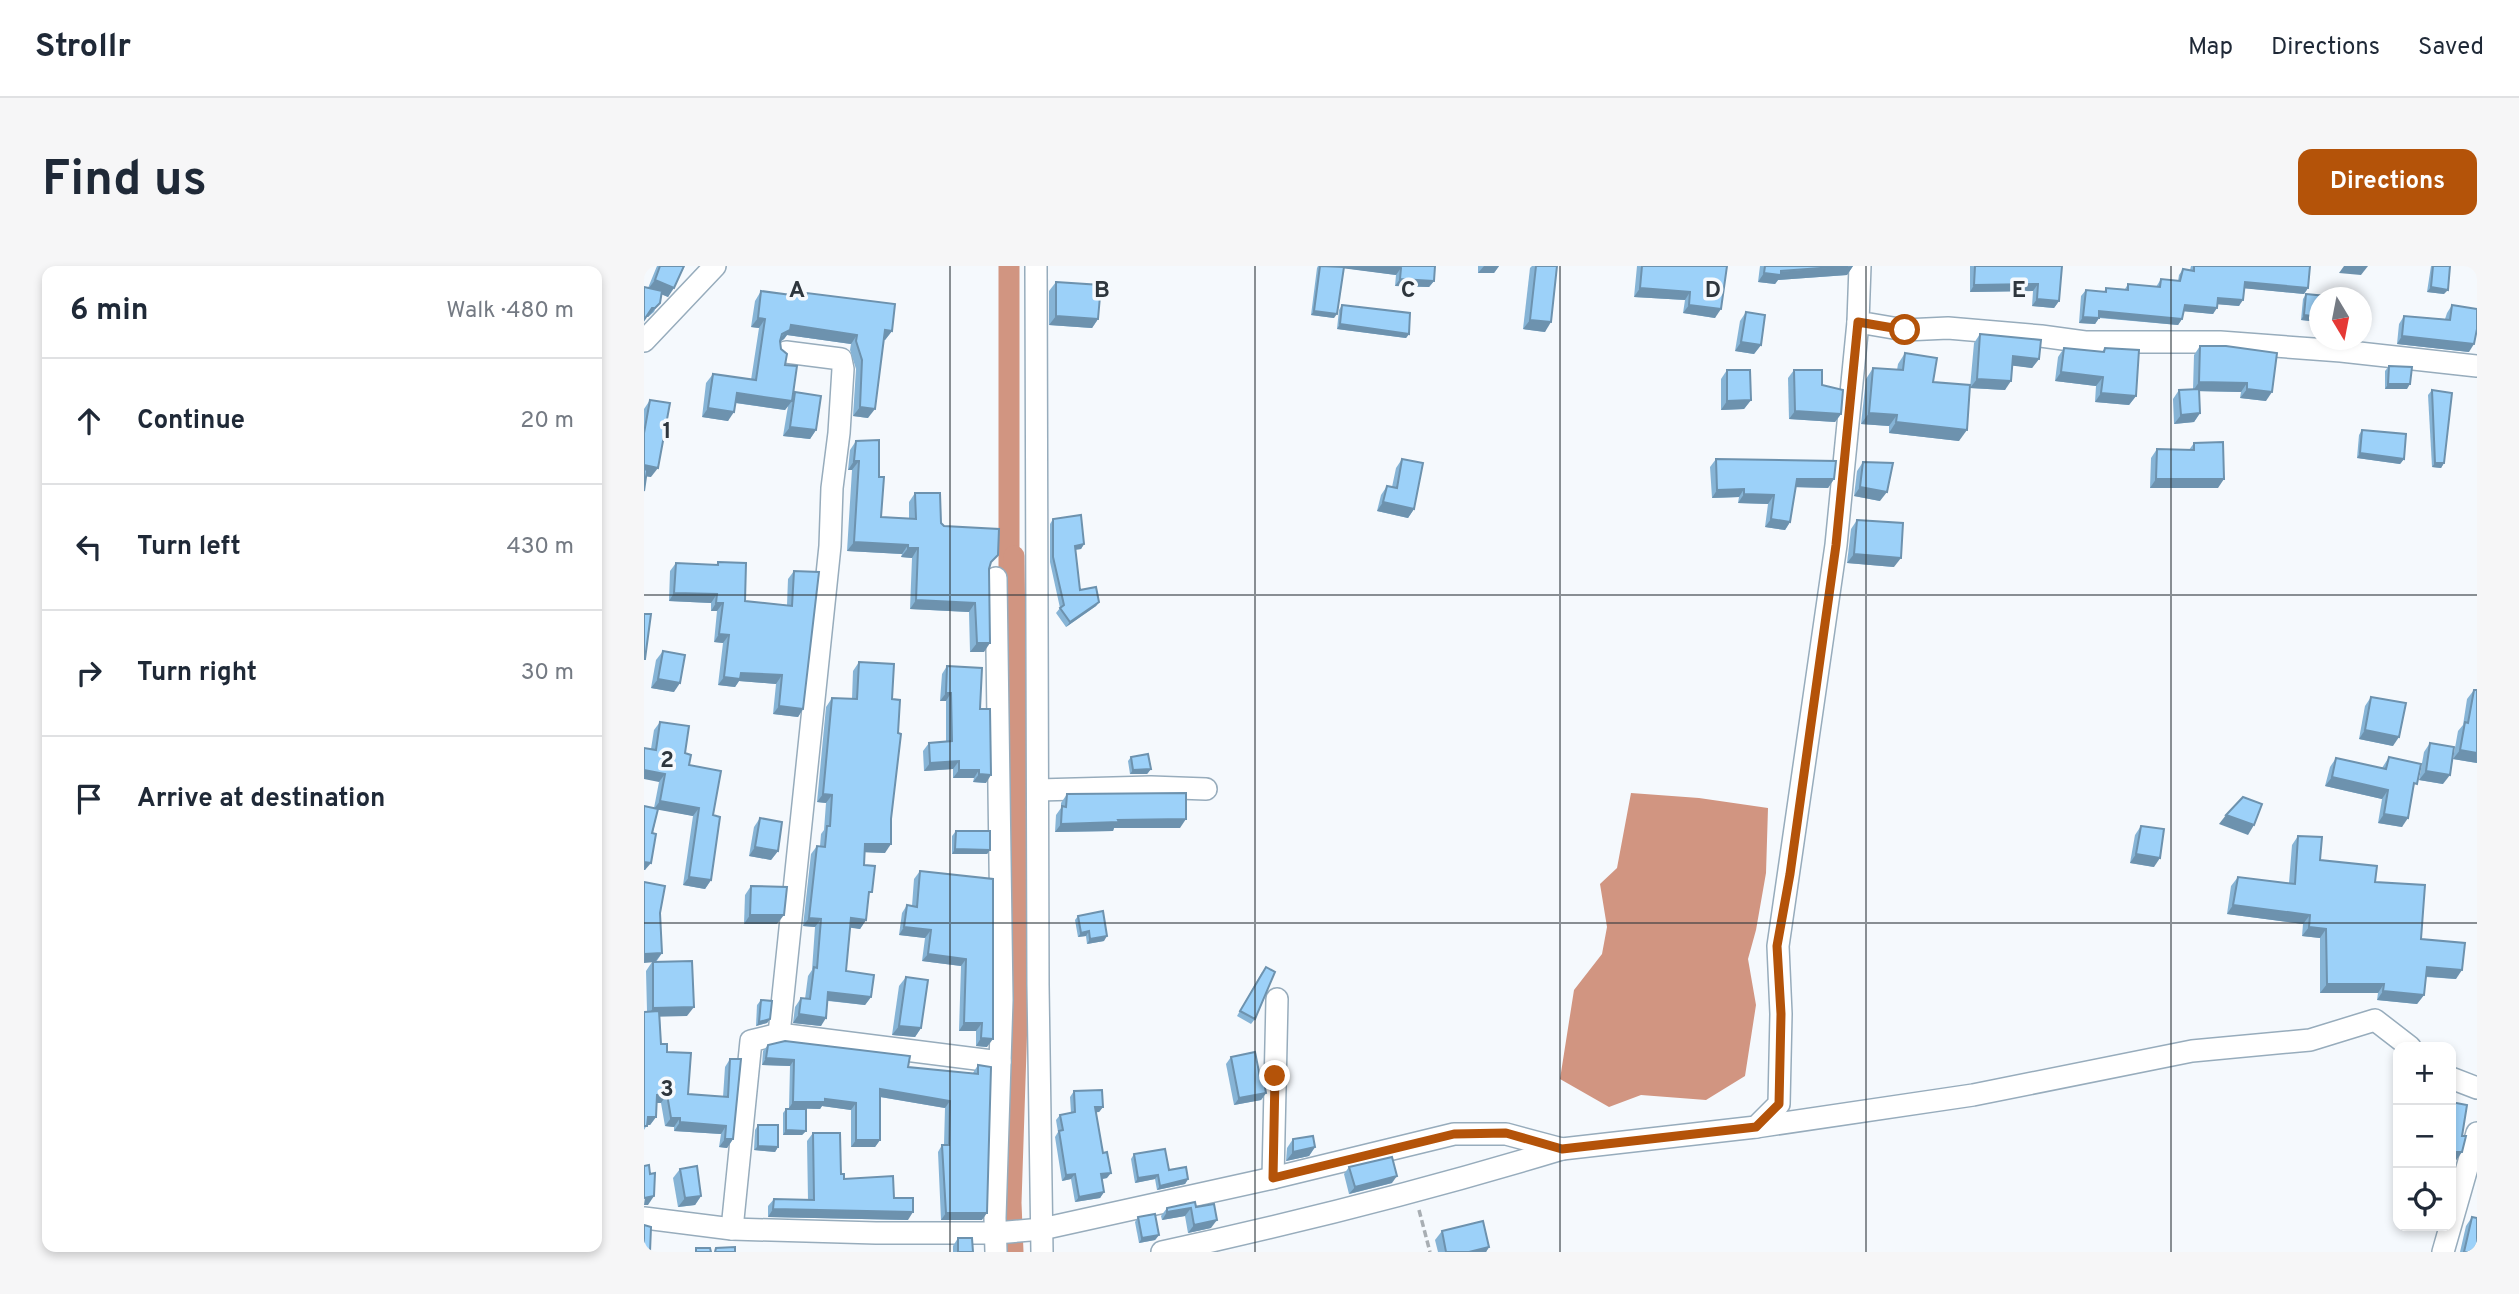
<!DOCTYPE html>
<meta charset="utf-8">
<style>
:root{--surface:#fff;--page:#f6f6f7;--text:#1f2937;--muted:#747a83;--line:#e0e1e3;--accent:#b45309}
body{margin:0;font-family:Overpass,sans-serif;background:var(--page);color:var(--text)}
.controls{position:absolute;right:21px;bottom:21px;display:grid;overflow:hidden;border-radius:14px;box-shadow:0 4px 10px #0003}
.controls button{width:63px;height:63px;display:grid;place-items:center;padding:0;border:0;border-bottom:2px solid var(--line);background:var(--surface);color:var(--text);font:35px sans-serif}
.compass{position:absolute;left:1665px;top:21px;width:63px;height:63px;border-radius:50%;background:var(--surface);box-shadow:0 4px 10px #0003;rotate:170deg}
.stop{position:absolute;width:21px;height:21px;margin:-16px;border:5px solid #b45309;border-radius:50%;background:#fff}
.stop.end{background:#b45309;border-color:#fff;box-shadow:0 2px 7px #0008}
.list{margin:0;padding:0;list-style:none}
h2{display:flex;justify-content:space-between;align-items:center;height:91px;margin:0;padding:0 28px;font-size:30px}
h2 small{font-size:23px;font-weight:400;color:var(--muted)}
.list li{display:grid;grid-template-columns:46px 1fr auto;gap:21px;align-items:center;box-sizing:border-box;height:126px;padding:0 28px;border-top:2px solid var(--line)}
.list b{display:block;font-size:26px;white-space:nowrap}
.list em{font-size:23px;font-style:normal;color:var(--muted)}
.icon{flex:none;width:38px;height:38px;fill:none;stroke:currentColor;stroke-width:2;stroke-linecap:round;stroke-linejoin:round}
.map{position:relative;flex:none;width:1833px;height:986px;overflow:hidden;border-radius:14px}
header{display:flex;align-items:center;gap:42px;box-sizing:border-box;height:98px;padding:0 35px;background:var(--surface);border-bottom:2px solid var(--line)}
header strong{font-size:33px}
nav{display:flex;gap:38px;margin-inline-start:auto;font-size:24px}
.intro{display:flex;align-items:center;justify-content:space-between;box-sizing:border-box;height:168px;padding:0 42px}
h1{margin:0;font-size:49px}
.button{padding:18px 32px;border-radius:14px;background:var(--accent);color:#fff;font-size:24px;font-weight:700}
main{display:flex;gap:42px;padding:0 42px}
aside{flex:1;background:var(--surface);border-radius:14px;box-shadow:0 4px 10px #0003}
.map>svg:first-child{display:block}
.water{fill:#d19581}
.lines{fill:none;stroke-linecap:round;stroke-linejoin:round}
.canal{stroke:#d19581;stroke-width:21}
.minor-casing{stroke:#97acbc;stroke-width:24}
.path{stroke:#a8aeb3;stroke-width:3.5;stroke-dasharray:7 3.5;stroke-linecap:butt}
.minor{stroke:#fff;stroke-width:21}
.wall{fill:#86b4d6}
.shaded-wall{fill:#6d92ae}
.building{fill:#9cd1f9;stroke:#6d92ae;stroke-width:2}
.route{stroke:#b45309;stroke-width:9}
.grid{fill:none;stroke:#2e363d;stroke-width:2;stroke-opacity:0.55}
.grid-label{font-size:23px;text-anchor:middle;font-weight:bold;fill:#2e363d;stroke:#f5f9fd;stroke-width:7;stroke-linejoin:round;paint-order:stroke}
</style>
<header>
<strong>Strollr</strong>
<nav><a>Map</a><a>Directions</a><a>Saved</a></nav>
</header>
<div class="intro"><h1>Find us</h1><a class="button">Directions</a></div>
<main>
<aside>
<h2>6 min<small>Walk · 480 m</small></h2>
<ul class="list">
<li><svg class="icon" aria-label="ahead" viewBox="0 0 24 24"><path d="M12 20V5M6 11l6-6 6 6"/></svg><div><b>Continue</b></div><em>20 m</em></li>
<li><svg class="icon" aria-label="left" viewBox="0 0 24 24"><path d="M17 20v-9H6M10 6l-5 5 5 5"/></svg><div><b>Turn left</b></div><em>430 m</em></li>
<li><svg class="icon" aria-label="right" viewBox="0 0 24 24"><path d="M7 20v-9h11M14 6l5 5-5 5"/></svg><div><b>Turn right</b></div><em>30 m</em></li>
<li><svg class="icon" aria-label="arrive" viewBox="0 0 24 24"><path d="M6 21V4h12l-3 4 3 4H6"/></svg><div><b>Arrive at destination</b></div></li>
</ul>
</aside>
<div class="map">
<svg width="1833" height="986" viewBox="0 0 1833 986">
<rect width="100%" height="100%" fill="#f5f9fd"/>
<polygon class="water" points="987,527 1055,532 1124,542 1122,607 1112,664 1104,693 1112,739 1101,810 1062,834 997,829 965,841 916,813 930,724 958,688 963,661 956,618 973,602"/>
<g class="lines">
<g class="canal">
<polyline points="365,0 365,306"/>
<polyline points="369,986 367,937 375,693 370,290"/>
</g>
<g class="minor-casing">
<g id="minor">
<polyline points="392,0 394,719 398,986"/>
<polyline points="1216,0 1214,56 1261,64 1304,62 1397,70 1441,76 1576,76 1697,85 1833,100"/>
<polyline points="0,75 71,0"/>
<polyline points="352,312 358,734 351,952 352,986"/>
<polyline points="394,524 507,521 562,523"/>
<polyline points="135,768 186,280 188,222 195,167 199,103 197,93 142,86"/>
<polyline points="1807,812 1833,822"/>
<polyline points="1112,861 1329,829 1548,785 1666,774 1731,754 1766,781"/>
<polyline points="629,912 633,733"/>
<polyline points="0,952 88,963 232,967 352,967 398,963 629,912 810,868 862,868 918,883 1112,861 1135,838 1137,748 1134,680 1192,279 1214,56"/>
<polyline points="88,963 107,775 135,768 356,796"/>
<path d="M518 986C652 957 786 923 918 883"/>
<polyline points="1799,986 1833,867"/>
</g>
</g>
<polyline class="path" points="775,944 786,986"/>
<use href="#minor" class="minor"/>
</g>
<g class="wall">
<polygon points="13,0 40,0 24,31 18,28 10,46 4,51 2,51 4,22"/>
<polygon points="674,0 791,0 790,15 785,21 751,20 752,9 700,2 690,52 667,49 673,2"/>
<polygon points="834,0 855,0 850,7 834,7"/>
<polygon points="888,0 913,0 901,66 879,63 886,2"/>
<polygon points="993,0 1083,0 1071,52 1039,47 1041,34 990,31"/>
<polygon points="1116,0 1209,0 1203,9 1134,14 1131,18 1114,16"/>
<polygon points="1326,0 1418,0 1415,35 1410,42 1388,40 1389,25 1326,26"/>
<polygon points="1547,0 1666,0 1664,22 1660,28 1600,22 1595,40 1574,38 1569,48 1539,45 1538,53 1534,59 1455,52 1451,58 1435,57 1437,30 1442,24 1460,26 1462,22 1481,23 1484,18 1512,21 1517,13 1534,15 1535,9 1539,3 1546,4"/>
<polygon points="1787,0 1806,0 1800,28 1783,26"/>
<polygon points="412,16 454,53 448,62 405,59 405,25"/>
<polygon points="117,25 160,31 163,27 248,65 241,74 240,74 224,152 209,150 212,103 206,84 207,78 143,69 140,73 136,76 137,83 148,130 151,126 172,164 166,173 139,170 144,140 141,144 91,137 84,155 58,151 62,117 69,108 107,114 115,62 107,61 111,35"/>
<polygon points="1662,28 1676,32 1676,56 1657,54 1659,33"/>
<polygon points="698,39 765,68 762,72 693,63 695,44"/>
<polygon points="1808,39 1825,86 1753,78 1755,58 1760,50 1801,53 1803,47"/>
<polygon points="1102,46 1117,79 1110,88 1091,85 1096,55"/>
<polygon points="1336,68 1395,93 1388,102 1368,99 1361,124 1326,122 1330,77"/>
<polygon points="1556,80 1582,80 1622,135 1596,132 1597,126 1555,125 1556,147 1550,156 1530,158 1529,133 1535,124 1549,123 1550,89"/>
<polygon points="1420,82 1458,86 1461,82 1492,130 1485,139 1451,136 1452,120 1411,115 1414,91"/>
<polygon points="1261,87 1289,116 1315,175 1245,167 1245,160 1217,158 1222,113 1229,102 1253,104 1254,98"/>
<polygon points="1745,100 1763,123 1741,123 1741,105"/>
<polygon points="1083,104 1107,134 1100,143 1077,144 1077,113"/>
<polygon points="1150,104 1178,119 1197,148 1191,156 1145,153 1144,112"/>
<polygon points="1788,124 1800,197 1797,202 1788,201 1784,129"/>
<polygon points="6,134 7,211 2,210 0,225 0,143"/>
<polygon points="1718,164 1760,193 1756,198 1713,192 1715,169"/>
<polygon points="212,175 235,211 237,251 265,252 265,236 271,227 297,257 346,300 340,386 326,386 325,346 266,343 268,292 257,291 258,288 203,285 208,204 204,204 206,184"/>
<polygon points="1550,177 1574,222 1506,222 1507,192 1513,183 1545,184"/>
<polygon points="758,193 770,243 764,252 733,245 737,229 743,220 748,221 752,202"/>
<polygon points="1072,193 1190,213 1184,222 1152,221 1146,256 1141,264 1121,261 1124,238 1094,237 1095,231 1068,232 1066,201"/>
<polygon points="1219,196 1236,235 1210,230 1213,205"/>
<polygon points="409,253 440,278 437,283 431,284 436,324 455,336 452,340 422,361 412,347 416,342 406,296 406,258"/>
<polygon points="1213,254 1250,301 1203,297 1207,263"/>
<polygon points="74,296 101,335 143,339 144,313 150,305 159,443 154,451 129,448 132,418 95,415 91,421 74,419 79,377 70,376 73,345 67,345 67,337 25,335 26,305 32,297 72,299"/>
<polygon points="19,385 30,426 7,422 12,394"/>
<polygon points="215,396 241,587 221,586 220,599 225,630 222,654 216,663 206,661 202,705 227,731 221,739 184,735 177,760 149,757 151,741 157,732 161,733 164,710 168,704 171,661 159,660 167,588 173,580 176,580 177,568 180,564 182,537 173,536 182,441 188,432 208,433 209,405"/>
<polygon points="303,400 336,443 342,517 329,516 330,512 309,512 309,503 280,505 279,485 285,477 302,476 302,435 296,435 298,408"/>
<polygon points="1830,424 1833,497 1809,493 1814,465 1819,459 1823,433"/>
<polygon points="1727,431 1749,480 1715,473 1721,440"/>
<polygon points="16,456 41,487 45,499 69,549 67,614 61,623 39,619 49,550 14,543 1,604 0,604 0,540 10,542 15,516 7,483 10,464"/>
<polygon points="1786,477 1799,518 1775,514 1780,486"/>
<polygon points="487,491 507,503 503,508 486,508 484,495"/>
<polygon points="1745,491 1769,523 1758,561 1734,557 1738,533 1681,520 1686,501 1692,492 1738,502"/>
<polygon points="423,528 536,562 470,562 469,565 411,566 412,549 417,542 417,537"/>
<polygon points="116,552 134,585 127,594 105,590 110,561"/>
<polygon points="1497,560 1510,601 1486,597 1491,569"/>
<polygon points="312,565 346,584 343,588 308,588 308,570"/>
<polygon points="1654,570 1676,594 1731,616 1812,713 1782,711 1780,729 1773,738 1733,734 1734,727 1676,727 1676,672 1658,670 1659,658 1583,648 1587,620 1594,611 1645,617 1648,579"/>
<polygon points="276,605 349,613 343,781 332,780 332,765 315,765 317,700 278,695 281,672 255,669 258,647 263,639 268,640 270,613"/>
<polygon points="107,620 133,658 100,658 101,629"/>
<polygon points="16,647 18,687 12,696 43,750 16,750 17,778 23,786 44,828 79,831 81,801 86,793 89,873 83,882 75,881 77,868 30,865 30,861 21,860 17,837 12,837 12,851 6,859 3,859 0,864 0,746 3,745 2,705 8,696"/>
<polygon points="434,650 460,675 443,678 442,670 434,671 431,654"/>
<polygon points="618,706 611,753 607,758 593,750"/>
<polygon points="262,711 277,762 271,771 248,769 255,720"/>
<polygon points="117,734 126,753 123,757 112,760 113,739"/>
<polygon points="124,779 264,801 329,807 334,799 338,954 297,954 294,886 298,879 300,879 301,842 236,831 236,874 231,881 207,881 207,844 178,840 176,843 145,842 146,800 118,799 119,785"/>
<polygon points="587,791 616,811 622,827 617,834 590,839 582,798"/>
<polygon points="430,825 459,841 455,846 452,846 463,912 457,913 460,926 456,932 431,936 427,913 418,915 411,871 414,866 412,854 416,849 427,847 426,831"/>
<polygon points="142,843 162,865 158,869 139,869 139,847"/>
<polygon points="114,859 134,881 131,886 110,884 111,864"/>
<polygon points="169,867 200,913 250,932 264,954 124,951 124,940 130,933 164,934 163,875"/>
<polygon points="649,873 671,881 665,890 642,895 643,882"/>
<polygon points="490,888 525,904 544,913 541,918 513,924 511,913 491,917 487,893"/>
<polygon points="705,901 748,917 705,928 700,908"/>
<polygon points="36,903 57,930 51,939 34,941 29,912"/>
<polygon points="552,941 567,962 544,967 541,950 518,954 517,950 523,942"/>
<polygon points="494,951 515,969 511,974 495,977 491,956"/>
<polygon points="1828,951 1833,986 1816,986 1822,960"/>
<polygon points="798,965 845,981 842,986 794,986 791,974"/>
<polygon points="314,972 329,986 309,986 309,980"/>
</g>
<g class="shaded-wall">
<polygon points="698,0 744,0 757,2 752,9 697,2"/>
<polygon points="840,0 855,0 850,7 834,7"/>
<polygon points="1209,0 1203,9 1134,14 1131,18 1114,16 1120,7"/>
<polygon points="1700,0 1724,0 1717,9 1695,7"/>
<polygon points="756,13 790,15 785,21 751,20"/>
<polygon points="11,14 30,22 24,31 4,23"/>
<polygon points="1601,16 1664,22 1660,28 1597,22"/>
<polygon points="1394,18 1389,25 1326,26 1330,19"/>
<polygon points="1787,21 1804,24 1800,28 1783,26"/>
<polygon points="996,22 1046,26 1041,34 990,31"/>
<polygon points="1574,32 1599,34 1595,40 1570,38"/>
<polygon points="1393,33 1415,35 1410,42 1388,40"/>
<polygon points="16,37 4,51 2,51 8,42"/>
<polygon points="1045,39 1077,43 1071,52 1039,47"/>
<polygon points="1541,39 1573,42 1569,48 1537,45"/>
<polygon points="670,45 693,48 690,52 667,49"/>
<polygon points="1455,45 1538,53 1534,59 1451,51"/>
<polygon points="1660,49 1676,51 1676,56 1657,54"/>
<polygon points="412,50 454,53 448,62 405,59"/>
<polygon points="1439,51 1455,52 1451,58 1435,57"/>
<polygon points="114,52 121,53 115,62 107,61"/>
<polygon points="886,54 907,56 901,66 879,63"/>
<polygon points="696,58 765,68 762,72 693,63"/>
<polygon points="147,59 213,69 207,78 143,69 140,73 132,78"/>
<polygon points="241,64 248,65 241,74 235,73"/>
<polygon points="1758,70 1830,78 1825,86 1753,78"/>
<polygon points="1097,76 1117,79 1110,88 1091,85"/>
<polygon points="1369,90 1395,93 1388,102 1363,99"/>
<polygon points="1417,106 1459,111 1452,120 1411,115"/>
<polygon points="1333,113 1367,115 1361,124 1326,122"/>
<polygon points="1555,116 1603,117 1597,126 1549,125"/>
<polygon points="1744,118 1766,118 1763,123 1741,123"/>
<polygon points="1603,123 1628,126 1622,135 1596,132"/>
<polygon points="93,127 148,135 141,144 86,136"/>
<polygon points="1457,127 1492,130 1485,139 1451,136"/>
<polygon points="1107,134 1100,143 1077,144 1083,135"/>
<polygon points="216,141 231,143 224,152 209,150"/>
<polygon points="64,142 90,146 84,155 58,151"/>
<polygon points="1151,145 1197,148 1191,156 1145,153"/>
<polygon points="1225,147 1253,149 1245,160 1217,158"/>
<polygon points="1556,147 1550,156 1530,158 1537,149"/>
<polygon points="1252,156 1323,164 1315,175 1245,167"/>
<polygon points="146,161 172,164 166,173 139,170"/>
<polygon points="1716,187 1760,193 1756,198 1713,192"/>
<polygon points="210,195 215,195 208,204 204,204"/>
<polygon points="1791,197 1800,197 1797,202 1788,201"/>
<polygon points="0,199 14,202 7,211 0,210"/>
<polygon points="1153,213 1190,213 1184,222 1147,221"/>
<polygon points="1512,213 1580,213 1574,222 1506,222"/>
<polygon points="1216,221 1243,226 1236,235 1210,230"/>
<polygon points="1100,223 1095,231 1068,232 1073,224"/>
<polygon points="1100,228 1130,229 1124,238 1094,237"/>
<polygon points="739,236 770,243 764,252 733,245"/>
<polygon points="1127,253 1146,256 1141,264 1121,261"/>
<polygon points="210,276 264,279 258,288 203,285"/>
<polygon points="440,278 437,283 428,284 431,280"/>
<polygon points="264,282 274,282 268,292 257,291"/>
<polygon points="1210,288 1257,292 1250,301 1203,297"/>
<polygon points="30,327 73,328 67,337 25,335"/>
<polygon points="272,334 331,337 325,346 266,343"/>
<polygon points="455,336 452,340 422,361 426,356"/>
<polygon points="72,337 79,337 73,345 67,345"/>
<polygon points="75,368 85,369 79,377 70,376"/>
<polygon points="333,377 346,377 340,386 326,386"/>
<polygon points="97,407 138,409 132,418 95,415 91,421 74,419 80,411"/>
<polygon points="14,413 36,417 30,426 7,422"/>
<polygon points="302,427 307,427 302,435 296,435"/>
<polygon points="135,440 159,443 154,451 129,448"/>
<polygon points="1721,464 1755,471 1749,480 1715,473"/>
<polygon points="1816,484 1833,487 1833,497 1809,493"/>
<polygon points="315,495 309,503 280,505 286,497"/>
<polygon points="507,503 503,508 486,508 489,504"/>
<polygon points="0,504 21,508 15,516 0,513"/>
<polygon points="315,504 335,504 330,512 309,512"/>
<polygon points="1782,505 1806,509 1799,518 1775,514"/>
<polygon points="335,508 347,509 342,517 329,516"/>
<polygon points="1688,511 1744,524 1738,533 1681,520"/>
<polygon points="179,528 188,529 182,537 173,536"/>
<polygon points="16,535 55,542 49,550 10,543"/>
<polygon points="1740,548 1764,552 1758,561 1734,557"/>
<polygon points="1582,549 1610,559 1604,569 1575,558"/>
<polygon points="542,553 536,562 470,562 469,565 411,566 417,558 474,554"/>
<polygon points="221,578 247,578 241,587 215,586"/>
<polygon points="111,581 134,585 127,594 105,590"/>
<polygon points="311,583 346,584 343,588 308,588"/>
<polygon points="1492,588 1516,592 1510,601 1486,597"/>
<polygon points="0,596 7,597 1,604 0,604"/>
<polygon points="45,611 67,614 61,623 39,619"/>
<polygon points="1589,639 1666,649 1659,658 1583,648"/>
<polygon points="106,649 140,649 133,658 100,658"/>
<polygon points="165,652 177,653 171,661 159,660"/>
<polygon points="207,652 222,654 216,663 201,661"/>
<polygon points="260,661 287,664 281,672 255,669"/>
<polygon points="1665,661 1682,663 1676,672 1658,670"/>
<polygon points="445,665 442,670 434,671 437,667"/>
<polygon points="463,670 460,675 443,678 446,673"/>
<polygon points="18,687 11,696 0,697 0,688"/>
<polygon points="284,688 322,693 317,700 278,695"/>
<polygon points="1783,701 1818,704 1812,713 1776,710"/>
<polygon points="1683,718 1740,718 1734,727 1676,727"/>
<polygon points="1739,725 1780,729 1773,738 1733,734"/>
<polygon points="184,726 227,731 221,739 179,734"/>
<polygon points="50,741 43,750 3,751 9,742"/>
<polygon points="155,748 182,752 177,760 149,757"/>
<polygon points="126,753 123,757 112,760 115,756"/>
<polygon points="320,757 338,757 332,765 315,765"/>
<polygon points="255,760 277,762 271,771 248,769"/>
<polygon points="337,772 349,773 343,781 332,780"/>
<polygon points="122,792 150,794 146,800 118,799"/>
<polygon points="236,823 306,835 301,842 231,830"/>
<polygon points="622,827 617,834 590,839 595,832"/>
<polygon points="23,828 17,837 7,837 13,829"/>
<polygon points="181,833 212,837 207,844 178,840 176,843 145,842 149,836"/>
<polygon points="451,841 459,841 455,846 447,847"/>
<polygon points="4,851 12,851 6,859 0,859"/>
<polygon points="27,852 36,852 30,861 21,860"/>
<polygon points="36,856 82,860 77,868 30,865"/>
<polygon points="142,864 162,865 158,869 139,869"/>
<polygon points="81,873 89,873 83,882 75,881"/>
<polygon points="212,874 236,874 231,881 207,881"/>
<polygon points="114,880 134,881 131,886 110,884"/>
<polygon points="671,881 665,890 642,895 649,886"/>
<polygon points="1807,886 1818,886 1811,896 1807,895"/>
<polygon points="467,907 463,912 453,914 457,908"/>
<polygon points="431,908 427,913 418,915 422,909"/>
<polygon points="514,909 511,913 491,917 494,912"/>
<polygon points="753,910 748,917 705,928 711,921"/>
<polygon points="544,913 541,918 513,924 516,920"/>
<polygon points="460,926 456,932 431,936 435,931"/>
<polygon points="10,930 4,939 0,939 1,931"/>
<polygon points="57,930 51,939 34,941 41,932"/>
<polygon points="547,942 541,950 518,954 523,946"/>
<polygon points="129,943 269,946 264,954 124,951"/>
<polygon points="302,947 343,947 338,954 297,954"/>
<polygon points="573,954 567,962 544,967 550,959"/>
<polygon points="515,969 511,974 495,977 498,972"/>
<polygon points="845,981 842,986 825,986"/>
</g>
<g class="building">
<polygon points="16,0 40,0 30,22 11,14"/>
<polygon points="676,0 700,1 693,48 670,45"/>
<polygon points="744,0 791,0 790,15 756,13 757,2"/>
<polygon points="892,0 913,0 907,56 886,54"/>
<polygon points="998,0 1083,0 1077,43 1045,39 1046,26 996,22"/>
<polygon points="1121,0 1204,0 1137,5 1137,9 1120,7"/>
<polygon points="1331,0 1418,0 1415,35 1393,33 1394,18 1330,19"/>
<polygon points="1550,0 1666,0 1664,22 1601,16 1599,34 1574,32 1573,42 1541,39 1538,53 1455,45 1455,52 1439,51 1442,24 1462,26 1462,22 1484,24 1484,18 1516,21 1517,13 1536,15 1539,3 1550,5"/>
<polygon points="1789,0 1806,0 1804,24 1787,21"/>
<polygon points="412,16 457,19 454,53 412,50"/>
<polygon points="0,21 18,25 16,37 11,42 8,42 0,54"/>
<polygon points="117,25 162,31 163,27 251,38 248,65 241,64 231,143 216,141 218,94 212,75 213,69 147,59 146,64 138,68 136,75 137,83 143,88 141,99 153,100 148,135 93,127 90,146 64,142 69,108 112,114 121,53 114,52"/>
<polygon points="1662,28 1682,30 1682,32 1676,32 1676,51 1660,49"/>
<polygon points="698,39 766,47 765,68 696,58"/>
<polygon points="1808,39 1833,43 1833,63 1830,78 1758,70 1760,50 1806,54"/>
<polygon points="1102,46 1121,49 1117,79 1097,76"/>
<polygon points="1336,68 1397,74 1395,93 1369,90 1367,115 1333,113"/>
<polygon points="1556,80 1582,80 1633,87 1628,126 1603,123 1603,117 1555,116"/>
<polygon points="1420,82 1460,86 1461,82 1495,84 1492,130 1457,127 1459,111 1417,106"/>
<polygon points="1261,87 1293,92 1289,116 1326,119 1323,164 1252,156 1253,149 1225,147 1229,102 1259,104"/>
<polygon points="1745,100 1768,101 1766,118 1744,118"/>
<polygon points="1083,104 1106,104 1107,134 1083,135"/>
<polygon points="1150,104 1178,104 1178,119 1199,124 1197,148 1151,145"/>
<polygon points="1555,123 1556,147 1537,149 1535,124"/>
<polygon points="1788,124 1808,127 1800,197 1791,197"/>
<polygon points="151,126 177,130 172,164 146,161"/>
<polygon points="6,134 26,137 14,202 0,199 0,167"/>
<polygon points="1718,164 1762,168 1760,193 1716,187"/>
<polygon points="235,174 235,211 240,211 237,251 272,253 271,227 296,227 297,257 300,260 355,263 354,289 347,296 345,303 346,377 333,377 331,337 272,334 274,282 264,282 264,279 210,276 215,195 210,195 212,175"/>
<polygon points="1579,176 1580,213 1512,213 1513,183 1550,184 1550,177"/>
<polygon points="758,193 779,197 770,243 739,236 743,220 753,222"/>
<polygon points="1072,193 1192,195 1190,213 1153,213 1146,256 1127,253 1130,229 1100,228 1100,223 1073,224"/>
<polygon points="1219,196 1249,197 1243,226 1216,221"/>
<polygon points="0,203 3,204 0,225"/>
<polygon points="437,249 440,278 431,280 436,324 452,321 455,336 426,356 416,342 420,339 409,291 409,253"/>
<polygon points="1213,254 1259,257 1257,292 1210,288"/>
<polygon points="74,296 102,297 101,335 148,340 150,305 175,306 159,443 135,440 138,409 97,407 96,413 80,411 85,369 75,368 79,337 72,337 73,328 30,327 32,297 74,299"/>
<polygon points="0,348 7,348 1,393 0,393"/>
<polygon points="19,385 41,389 36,417 14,413"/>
<polygon points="215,396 250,398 248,433 256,434 254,467 257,468 247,553 247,578 221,578 220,599 231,600 228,626 225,626 222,654 207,652 202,705 230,709 227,731 184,726 182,752 155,748 157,732 166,733 170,701 173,702 177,653 165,652 173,580 181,581 183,560 186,560 188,529 179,528 188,432 213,433"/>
<polygon points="303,400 338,402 336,443 346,443 347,509 335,508 335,504 315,504 315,495 286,497 285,477 308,475 307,427 302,427"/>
<polygon points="1830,424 1833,424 1833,487 1816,484 1821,456 1824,457"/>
<polygon points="1727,431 1762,437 1755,471 1721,464"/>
<polygon points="16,456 45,460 41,487 47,489 45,499 77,505 69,549 76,551 67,614 45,611 55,542 16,535 21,508 0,504 0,482 12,484"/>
<polygon points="1786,477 1810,481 1806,509 1782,505"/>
<polygon points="504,488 507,503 489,504 487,491"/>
<polygon points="1745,491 1777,498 1773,518 1770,517 1764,552 1740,548 1744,524 1688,511 1692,492 1742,503"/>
<polygon points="542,527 542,553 474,554 475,556 417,558 418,540 422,541 423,528"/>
<polygon points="1599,531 1618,538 1610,559 1582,549"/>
<polygon points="0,540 14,543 8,567 12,568 7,597 0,596"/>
<polygon points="116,552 138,556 134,585 111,581"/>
<polygon points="1497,560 1520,563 1516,592 1492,588"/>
<polygon points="312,565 346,565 346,584 311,583"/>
<polygon points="1654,570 1678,571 1676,594 1733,600 1731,616 1781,619 1777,673 1821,677 1818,704 1783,701 1780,729 1739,725 1740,718 1683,718 1682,663 1665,661 1666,649 1589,639 1594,611 1651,618"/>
<polygon points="276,605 349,613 349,773 337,772 338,757 320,757 322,693 284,688 287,664 260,661 263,639 273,641"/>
<polygon points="0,616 21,620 16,647 18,687 0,688"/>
<polygon points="107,620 143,621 140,649 106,649"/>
<polygon points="459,645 463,670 446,673 445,665 437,667 434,650"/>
<polygon points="48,695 50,741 9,742 9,696"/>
<polygon points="622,701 631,706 611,753 596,745"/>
<polygon points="262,711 284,714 277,762 255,760"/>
<polygon points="117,734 128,735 126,753 115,756"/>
<polygon points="15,745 17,778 23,778 23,786 47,787 44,828 84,831 86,793 97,793 89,873 81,873 82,860 36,856 36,852 27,852 23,828 13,829 12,851 4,851 3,860 0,860 0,746"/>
<polygon points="141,775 266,790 264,801 334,808 334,799 347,801 343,947 302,947 298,879 305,879 306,835 236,823 236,874 212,874 212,837 181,833 181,836 149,836 150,794 122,792 124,779"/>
<polygon points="611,786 616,811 619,810 622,827 595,832 587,791"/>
<polygon points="458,824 459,841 451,841 459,887 463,886 467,907 457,908 460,926 435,931 431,908 422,909 415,865 419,864 416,849 431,846 430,825"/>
<polygon points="1807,836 1823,839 1818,870 1822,870 1818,886 1807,886 1807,892"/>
<polygon points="142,843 162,843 162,865 142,864"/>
<polygon points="114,859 134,859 134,881 114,880"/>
<polygon points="169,867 196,867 197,908 200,908 200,913 249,910 250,932 269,932 269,946 129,943 130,933 170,934"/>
<polygon points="669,870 671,881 649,886 649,873"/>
<polygon points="521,883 525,904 542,901 544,913 516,920 514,909 494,912 490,888"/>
<polygon points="748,891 753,910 711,921 705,901"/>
<polygon points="5,899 6,908 11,907 10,930 0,932 0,900"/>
<polygon points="53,900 57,930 41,932 36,903"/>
<polygon points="551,936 552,941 570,938 573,954 550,959 547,942 523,946 523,942"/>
<polygon points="511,948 515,969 498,972 494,951"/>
<polygon points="1828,951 1833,952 1833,986 1820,986"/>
<polygon points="839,955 845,981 825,986 802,986 798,965"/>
<polygon points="0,959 7,961 6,986 0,986"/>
<polygon points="314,972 328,972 329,986 314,986"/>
<polygon points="91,981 91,986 71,986 72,982"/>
<polygon points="52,982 66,982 67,986 52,986"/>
</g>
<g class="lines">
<polyline class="route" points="631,810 629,912 810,868 862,867 918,883 1112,861 1135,838 1137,748 1133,680 1146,608 1192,279 1214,56 1261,64"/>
</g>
<path class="grid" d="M306 0V986M611 0V986M916 0V986M1222 0V986M1527 0V986M0 329H1833M0 657H1833"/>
<g class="grid-label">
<text x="153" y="31">A</text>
<text x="458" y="31">B</text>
<text x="764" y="31">C</text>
<text x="1069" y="31">D</text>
<text x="1375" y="31">E</text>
<text x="23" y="172">1</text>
<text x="23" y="501">2</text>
<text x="23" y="830">3</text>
</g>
</svg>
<div class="controls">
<button>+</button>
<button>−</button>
<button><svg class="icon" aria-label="locate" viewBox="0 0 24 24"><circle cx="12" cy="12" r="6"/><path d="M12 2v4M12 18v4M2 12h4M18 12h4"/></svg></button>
</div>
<svg class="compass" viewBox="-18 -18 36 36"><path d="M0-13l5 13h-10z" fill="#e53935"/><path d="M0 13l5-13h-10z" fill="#747a83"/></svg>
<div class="stop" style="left:1261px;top:64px"></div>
<div class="stop end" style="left:631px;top:810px"></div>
</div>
</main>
